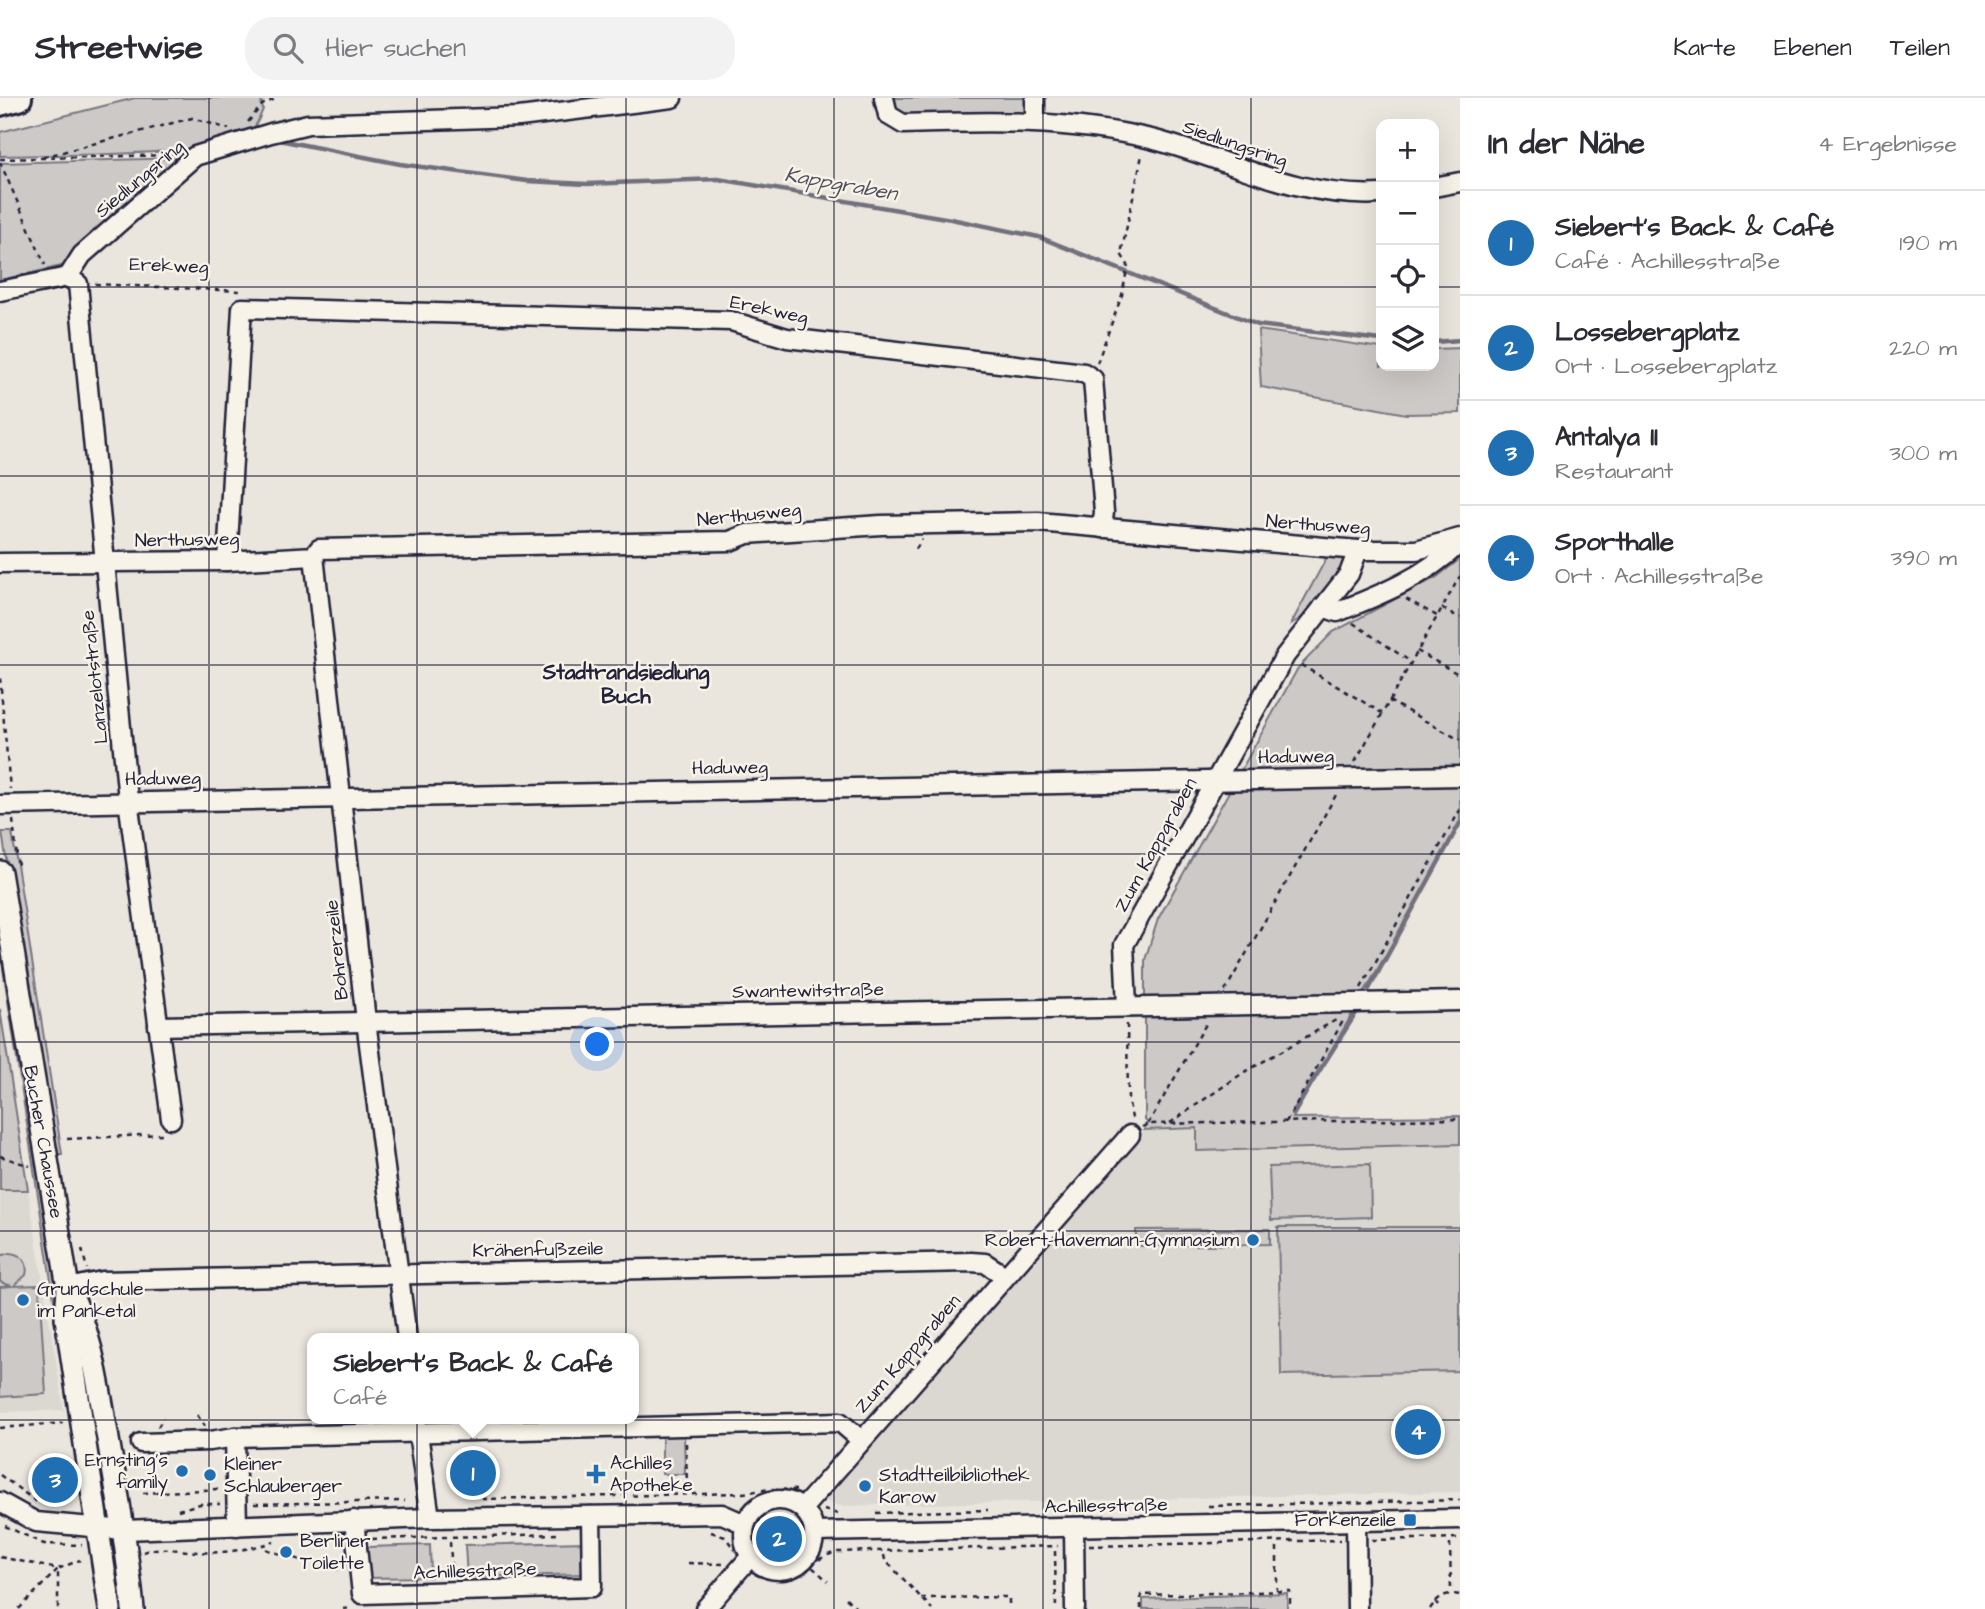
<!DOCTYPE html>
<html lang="de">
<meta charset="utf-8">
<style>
:root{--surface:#fff;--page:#f2f2f3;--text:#2b2b33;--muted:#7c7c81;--line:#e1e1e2;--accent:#1f6fb2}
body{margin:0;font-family:"Architects Daughter",sans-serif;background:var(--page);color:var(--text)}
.controls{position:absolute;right:21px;top:21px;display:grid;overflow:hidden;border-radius:14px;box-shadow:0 7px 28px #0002}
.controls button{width:63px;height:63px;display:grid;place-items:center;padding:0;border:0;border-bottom:2px solid var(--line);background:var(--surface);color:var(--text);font:35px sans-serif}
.you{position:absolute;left:598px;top:947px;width:24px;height:24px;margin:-18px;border:5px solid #fff;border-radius:50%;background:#1a73e8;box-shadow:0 0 0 10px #1a73e833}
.badge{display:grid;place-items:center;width:46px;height:46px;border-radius:50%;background:var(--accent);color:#fff;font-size:23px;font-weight:700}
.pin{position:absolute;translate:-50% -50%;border:4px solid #fff;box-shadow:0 2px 7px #0006}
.popup{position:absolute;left:307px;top:1235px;width:332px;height:91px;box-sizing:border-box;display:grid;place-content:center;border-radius:14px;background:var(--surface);filter:drop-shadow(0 2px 5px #0005);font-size:23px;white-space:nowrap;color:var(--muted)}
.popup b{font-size:26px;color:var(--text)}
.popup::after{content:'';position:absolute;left:50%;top:100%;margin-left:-14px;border:14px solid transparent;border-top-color:var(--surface)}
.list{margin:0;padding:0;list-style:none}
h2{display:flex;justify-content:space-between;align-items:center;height:91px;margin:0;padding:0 28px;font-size:30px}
h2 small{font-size:23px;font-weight:400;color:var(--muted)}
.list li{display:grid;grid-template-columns:46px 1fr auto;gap:21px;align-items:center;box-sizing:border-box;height:105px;padding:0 28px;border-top:2px solid var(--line)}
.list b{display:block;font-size:26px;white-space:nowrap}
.list p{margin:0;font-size:23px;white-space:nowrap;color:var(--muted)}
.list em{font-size:23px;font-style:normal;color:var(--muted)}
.icon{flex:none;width:38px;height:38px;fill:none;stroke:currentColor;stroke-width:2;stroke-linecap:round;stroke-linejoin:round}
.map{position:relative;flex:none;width:1460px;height:1511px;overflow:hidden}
header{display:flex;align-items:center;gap:42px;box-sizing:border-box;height:98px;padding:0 35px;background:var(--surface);border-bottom:2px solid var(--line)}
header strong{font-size:33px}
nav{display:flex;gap:38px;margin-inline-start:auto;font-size:24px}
.search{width:490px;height:63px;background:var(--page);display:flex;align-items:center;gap:18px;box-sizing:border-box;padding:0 24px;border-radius:28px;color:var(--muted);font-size:26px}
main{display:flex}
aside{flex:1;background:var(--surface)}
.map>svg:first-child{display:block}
.built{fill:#dbd8d2}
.green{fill:#cdc9c6;stroke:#787680;stroke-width:2}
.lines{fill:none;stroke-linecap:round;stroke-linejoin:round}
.stream{stroke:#716f7b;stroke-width:4.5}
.minor-casing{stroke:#22223b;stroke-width:23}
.major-casing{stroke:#22223b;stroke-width:26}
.highway-casing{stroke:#22223b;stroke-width:30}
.path{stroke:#22223b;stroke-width:2.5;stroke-dasharray:5 5;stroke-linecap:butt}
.minor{stroke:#f7f3e8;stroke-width:18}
.major{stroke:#f7f3e8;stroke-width:21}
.highway{stroke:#f7f3e8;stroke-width:24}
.grid{fill:none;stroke:#22223b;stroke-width:2;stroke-opacity:0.55}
.poi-dot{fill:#1f6fb2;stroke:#f7f3e8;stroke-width:2.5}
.labels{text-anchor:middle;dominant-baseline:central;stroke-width:5;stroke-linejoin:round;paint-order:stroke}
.street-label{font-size:19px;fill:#22223b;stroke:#f7f3e8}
.poi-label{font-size:19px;fill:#22223b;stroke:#f7f3e8;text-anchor:start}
.water-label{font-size:21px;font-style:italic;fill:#504f60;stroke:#f7f3e8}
.neighbourhood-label{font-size:21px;font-weight:bold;fill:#22223b;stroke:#f7f3e8}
</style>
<header>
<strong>Streetwise</strong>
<div class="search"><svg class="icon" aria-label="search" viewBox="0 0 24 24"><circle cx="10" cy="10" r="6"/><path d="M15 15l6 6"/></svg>Hier suchen</div>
<nav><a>Karte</a><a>Ebenen</a><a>Teilen</a></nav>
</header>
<main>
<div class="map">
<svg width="1460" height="1511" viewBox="0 0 1460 1511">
<rect width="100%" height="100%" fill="#eae6de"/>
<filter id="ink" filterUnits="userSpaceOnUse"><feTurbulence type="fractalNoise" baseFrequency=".0143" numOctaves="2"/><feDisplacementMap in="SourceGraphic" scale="14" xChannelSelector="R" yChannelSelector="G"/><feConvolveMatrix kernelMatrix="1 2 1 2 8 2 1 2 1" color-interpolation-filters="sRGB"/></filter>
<g filter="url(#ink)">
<g class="built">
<polygon points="1460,1029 1460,1394 840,1408 821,1402 952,1257 952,1249 1144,1032 1197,1030 1197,1035"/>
<polygon points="0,1092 28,1092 64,1312 0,1314"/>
</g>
<g class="green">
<path d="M135 0H270L261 3 263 11C260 18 256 30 250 34 216 61 50 56 0 58V34Z"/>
<polygon points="891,0 1029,0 1026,16 897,18"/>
<polygon points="182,60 66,167 0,182 0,65"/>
<polygon points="1258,232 1381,250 1381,268 1434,268 1434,251 1460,250 1460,315 1406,316 1261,289"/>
<polygon points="1328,457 1342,458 1347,469 1317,511 1291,526"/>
<polygon points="1460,461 1460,726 1293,1020 1460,1018 1460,1046 1197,1053 1197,1030 1144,1032 1147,1024 1145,1022 1145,862 1158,821 1298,570 1333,534 1437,479"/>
<polygon points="2,734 12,734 62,1056 51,1056"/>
<polygon points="0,835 58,1201 58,1228 0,851"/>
<polygon points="0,911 28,1092 0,1092"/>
<polygon points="1370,1066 1371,1119 1271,1122 1269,1069"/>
<polygon points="1278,1129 1460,1129 1460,1273 1281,1277"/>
<polygon points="1270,1131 1270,1146 1136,1148 1136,1132"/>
<path d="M10 1155C22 1156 29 1165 26 1177L14 1188 39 1187 46 1296 0 1299V1189L12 1188 0 1184V1158Z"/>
<polygon points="684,1336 685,1376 662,1376 662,1337"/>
<polygon points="585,1444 587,1476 467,1479 465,1447"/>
<polygon points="430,1447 431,1479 368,1480 367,1449"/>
<polygon points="1287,1495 1287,1511 1143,1511 1143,1501"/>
</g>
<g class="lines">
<g class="stream">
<polyline points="279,42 400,66 527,83 587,86 718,81 951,121 1039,139 1258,227 1381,242"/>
<polyline points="1434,244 1460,242"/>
<polyline points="1369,891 1460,725"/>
<polyline points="1292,1016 1356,915"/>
</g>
<g class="minor-casing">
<g id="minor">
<path d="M884 0 888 17 903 26C987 23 1068 21 1151 41 1230 61 1296 101 1381 96"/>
<polyline points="1035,23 1035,0"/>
<polyline points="1434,89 1460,84"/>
<polyline points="68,179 78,186 128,702 171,1021"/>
<polyline points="68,179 82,157 195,58 271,35 308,26 519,19 672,0"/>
<polyline points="0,193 68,179"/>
<polyline points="314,458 366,923 407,1240"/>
<polyline points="227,463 242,210 731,223 787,240 1084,275 1093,281 1104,414 1102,430"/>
<polyline points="0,465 227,463 314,458 319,451 730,443 747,436 881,427 1038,424 1358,452 1416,452 1460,440"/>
<path d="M1323 509 1337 514C1383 496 1424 479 1460 445"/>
<polyline points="0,707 1460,678"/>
<polyline points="1127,908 1124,847 1285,558 1349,476 1358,452"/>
<polyline points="158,928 1460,903"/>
<polyline points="68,1190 102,1183 971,1164 985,1165 1005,1178"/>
<polyline points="416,1321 430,1420"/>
<polyline points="235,1339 237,1428"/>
<polyline points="141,1345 210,1343 235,1339 840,1324 861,1342"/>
<circle cx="779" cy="1437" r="35"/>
<polyline points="0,1404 36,1424 125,1432 430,1420 722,1416 745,1426"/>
<polyline points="803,1410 1130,1037"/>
<polyline points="354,1422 362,1496 592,1489 591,1418"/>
<polyline points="1356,1424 1357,1511"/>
<polyline points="1074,1430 1075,1511"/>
<polyline points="815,1434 1460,1421"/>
<polyline points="705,1511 751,1458"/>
</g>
</g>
<g class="major-casing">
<g id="major">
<polyline points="0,774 68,1190 66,1220 110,1511"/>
<path d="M68 1190C90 1231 97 1278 105 1324 116 1387 127 1448 133 1511"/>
</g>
</g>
<g class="highway-casing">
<polyline id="highway" points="0,5 19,0"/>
</g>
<g class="path">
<polyline points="248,24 262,7 277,0"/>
<polyline points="43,59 192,20 229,31"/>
<polyline points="0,61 172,57"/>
<polyline points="0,64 45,167"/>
<polyline points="95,186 242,193"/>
<polyline points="1097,265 1122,197 1128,167 1121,156 1142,57"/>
<polyline points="916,451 922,441"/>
<polyline points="1406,501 1437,518"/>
<polyline points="1442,510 1460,520"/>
<polyline points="1353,525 1411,564"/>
<polyline points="1417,553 1460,577"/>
<polyline points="1301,567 1382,615"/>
<polyline points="0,580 10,691"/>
<polyline points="1389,603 1460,642"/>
<polyline points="1355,664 1460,478"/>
<polyline points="13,722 18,768"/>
<polyline points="1361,890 1460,712"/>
<polyline points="1225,893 1336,697"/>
<polyline points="1127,926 1128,1000 1132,1020"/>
<polyline points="1286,1024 1343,923"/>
<polyline points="1170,1025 1243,975 1336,922"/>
<polyline points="1148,1026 1206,926"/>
<polyline points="1142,1029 1148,1026 1460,1021"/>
<polyline points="67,1041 163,1036"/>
<polyline points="0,1058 30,1068"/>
<polyline points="82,1151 87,1171"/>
<polyline points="197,1317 205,1328"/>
<polyline points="158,1329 163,1320"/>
<polyline points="0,1330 63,1325"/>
<polyline points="686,1345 687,1390"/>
<polyline points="0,1377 37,1404"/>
<polyline points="143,1395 220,1391"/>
<polyline points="482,1401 743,1395 769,1391 796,1392"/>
<polyline points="254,1406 405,1403"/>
<polyline points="1208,1408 1460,1402"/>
<polyline points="178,1412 200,1406 220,1406"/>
<polyline points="824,1412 838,1416"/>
<polyline points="876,1415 988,1412"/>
<polyline points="760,1423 828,1483"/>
<polyline points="5,1428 44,1446 82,1447"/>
<polyline points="711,1434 725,1439 735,1452"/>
<polyline points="372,1441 558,1436"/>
<polyline points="1372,1442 1460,1440"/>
<polyline points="450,1444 452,1478"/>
<polyline points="1450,1445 1451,1495"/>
<polyline points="1089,1448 1341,1442"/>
<polyline points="1277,1449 1277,1493"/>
<path d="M266 1451C270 1454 337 1472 341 1472"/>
<polyline points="765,1452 791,1423"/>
<polyline points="1055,1453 1056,1511"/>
<path d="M143 1454C163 1447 178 1453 198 1454 224 1456 249 1451 274 1444"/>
<polyline points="884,1457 885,1462 932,1511"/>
<polyline points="0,1459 58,1471 80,1462"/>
<polyline points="688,1465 723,1466"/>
<path d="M755 1476C796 1495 804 1461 838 1454L1058 1448"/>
<polyline points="846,1500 857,1511"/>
<polyline points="921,1500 1009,1499 1009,1511"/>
<polyline points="1435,1503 1441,1511"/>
<polyline points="19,1511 58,1471 58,1511"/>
<polyline points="343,1511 352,1510"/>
<polyline points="1141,1511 1141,1497 1290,1493 1290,1511"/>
<path d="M1430 1511C1438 1499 1445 1494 1460 1497"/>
</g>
<use href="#minor" class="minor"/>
<use href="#major" class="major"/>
<use href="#highway" class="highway"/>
</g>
</g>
<path class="grid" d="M209 0V1511M417 0V1511M626 0V1511M834 0V1511M1043 0V1511M1251 0V1511M0 189H1381M1434 189H1460M0 378H1460M0 567H1460M0 756H1460M0 944H1460M0 1133H1460M0 1322H1460"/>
<g class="poi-dot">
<circle cx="1253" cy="1142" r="7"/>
<circle cx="23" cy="1202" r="7"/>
<circle cx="182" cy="1373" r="7"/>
<path d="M592.5 1365.5h7v7h7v7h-7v7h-7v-7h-7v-7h7z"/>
<circle cx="210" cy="1377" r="7"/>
<circle cx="865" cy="1388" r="7"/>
<rect x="1403" y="1415" width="14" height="14" rx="3.5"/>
<circle cx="286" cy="1454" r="7"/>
</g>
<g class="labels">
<g class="street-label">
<text transform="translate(1235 46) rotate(19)">Siedlungsring</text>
<text transform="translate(140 81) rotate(-40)">Siedlungsring</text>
<text transform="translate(169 168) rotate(2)">Erekweg</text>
<text transform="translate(769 212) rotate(12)">Erekweg</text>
<text transform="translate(749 417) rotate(-6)">Nerthusweg</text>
<text transform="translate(1318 427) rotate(4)">Nerthusweg</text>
<text transform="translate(187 442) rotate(-1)">Nerthusweg</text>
<text transform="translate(95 579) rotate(-96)">Lanzelotstraße</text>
<text transform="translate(1296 659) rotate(-1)">Haduweg</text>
<text transform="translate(730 670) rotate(-1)">Haduweg</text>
<text transform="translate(163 681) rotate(-1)">Haduweg</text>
<text transform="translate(1156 747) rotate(-61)">Zum Kappgraben</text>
<text transform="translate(337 852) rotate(-96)">Bohrerzeile</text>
<text transform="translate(808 893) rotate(-1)">Swantewitstraße</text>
<text transform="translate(43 1044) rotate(80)">Bucher Chaussee</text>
<text transform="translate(538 1152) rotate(-1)">Krähenfußzeile</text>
<text transform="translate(908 1256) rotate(-49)">Zum Kappgraben</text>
<text transform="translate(1106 1408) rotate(-1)">Achillesstraße</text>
<text transform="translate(475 1473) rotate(-2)">Achillesstraße</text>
</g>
<g class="poi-label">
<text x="1239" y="1142" text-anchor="end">Robert-Havemann-Gymnasium</text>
<text x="37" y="1191">Grundschule<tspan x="37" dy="22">im Panketal</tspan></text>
<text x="168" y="1362" text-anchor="end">Ernsting's<tspan x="168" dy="22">family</tspan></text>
<text x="610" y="1365">Achilles<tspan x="610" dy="22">Apotheke</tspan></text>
<text x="224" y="1366">Kleiner<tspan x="224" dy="22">Schlauberger</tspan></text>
<text x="879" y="1377">Stadtteilbibliothek<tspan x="879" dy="22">Karow</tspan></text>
<text x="1396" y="1422" text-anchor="end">Forkenzeile</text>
<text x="300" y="1443">Berliner<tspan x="300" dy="22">Toilette</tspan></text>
</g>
<g class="water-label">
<text transform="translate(841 86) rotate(10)">Kappgraben</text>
</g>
<g class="neighbourhood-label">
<text x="626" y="574">Stadtrandsiedlung<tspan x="626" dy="24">Buch</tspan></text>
</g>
</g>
</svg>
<div class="controls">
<button>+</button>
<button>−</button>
<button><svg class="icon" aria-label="locate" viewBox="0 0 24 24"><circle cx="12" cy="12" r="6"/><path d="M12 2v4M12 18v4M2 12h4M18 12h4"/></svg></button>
<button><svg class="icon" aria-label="layers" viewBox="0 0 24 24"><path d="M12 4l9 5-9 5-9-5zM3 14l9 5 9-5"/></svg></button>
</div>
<div class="you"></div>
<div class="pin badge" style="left:473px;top:1375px">1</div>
<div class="popup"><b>Siebert’s Back &amp; Café</b>Café</div>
<div class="pin badge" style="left:779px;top:1441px">2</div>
<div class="pin badge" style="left:55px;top:1382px">3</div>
<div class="pin badge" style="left:1418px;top:1334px">4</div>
</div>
<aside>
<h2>In der Nähe<small>4 Ergebnisse</small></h2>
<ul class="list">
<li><span class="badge">1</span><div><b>Siebert’s Back &amp; Café</b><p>Café · Achillesstraße</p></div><em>190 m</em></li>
<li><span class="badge">2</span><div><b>Lossebergplatz</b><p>Ort · Lossebergplatz</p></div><em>220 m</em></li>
<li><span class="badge">3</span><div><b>Antalya II</b><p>Restaurant</p></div><em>300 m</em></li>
<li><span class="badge">4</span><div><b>Sporthalle</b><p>Ort · Achillesstraße</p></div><em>390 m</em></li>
</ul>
</aside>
</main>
